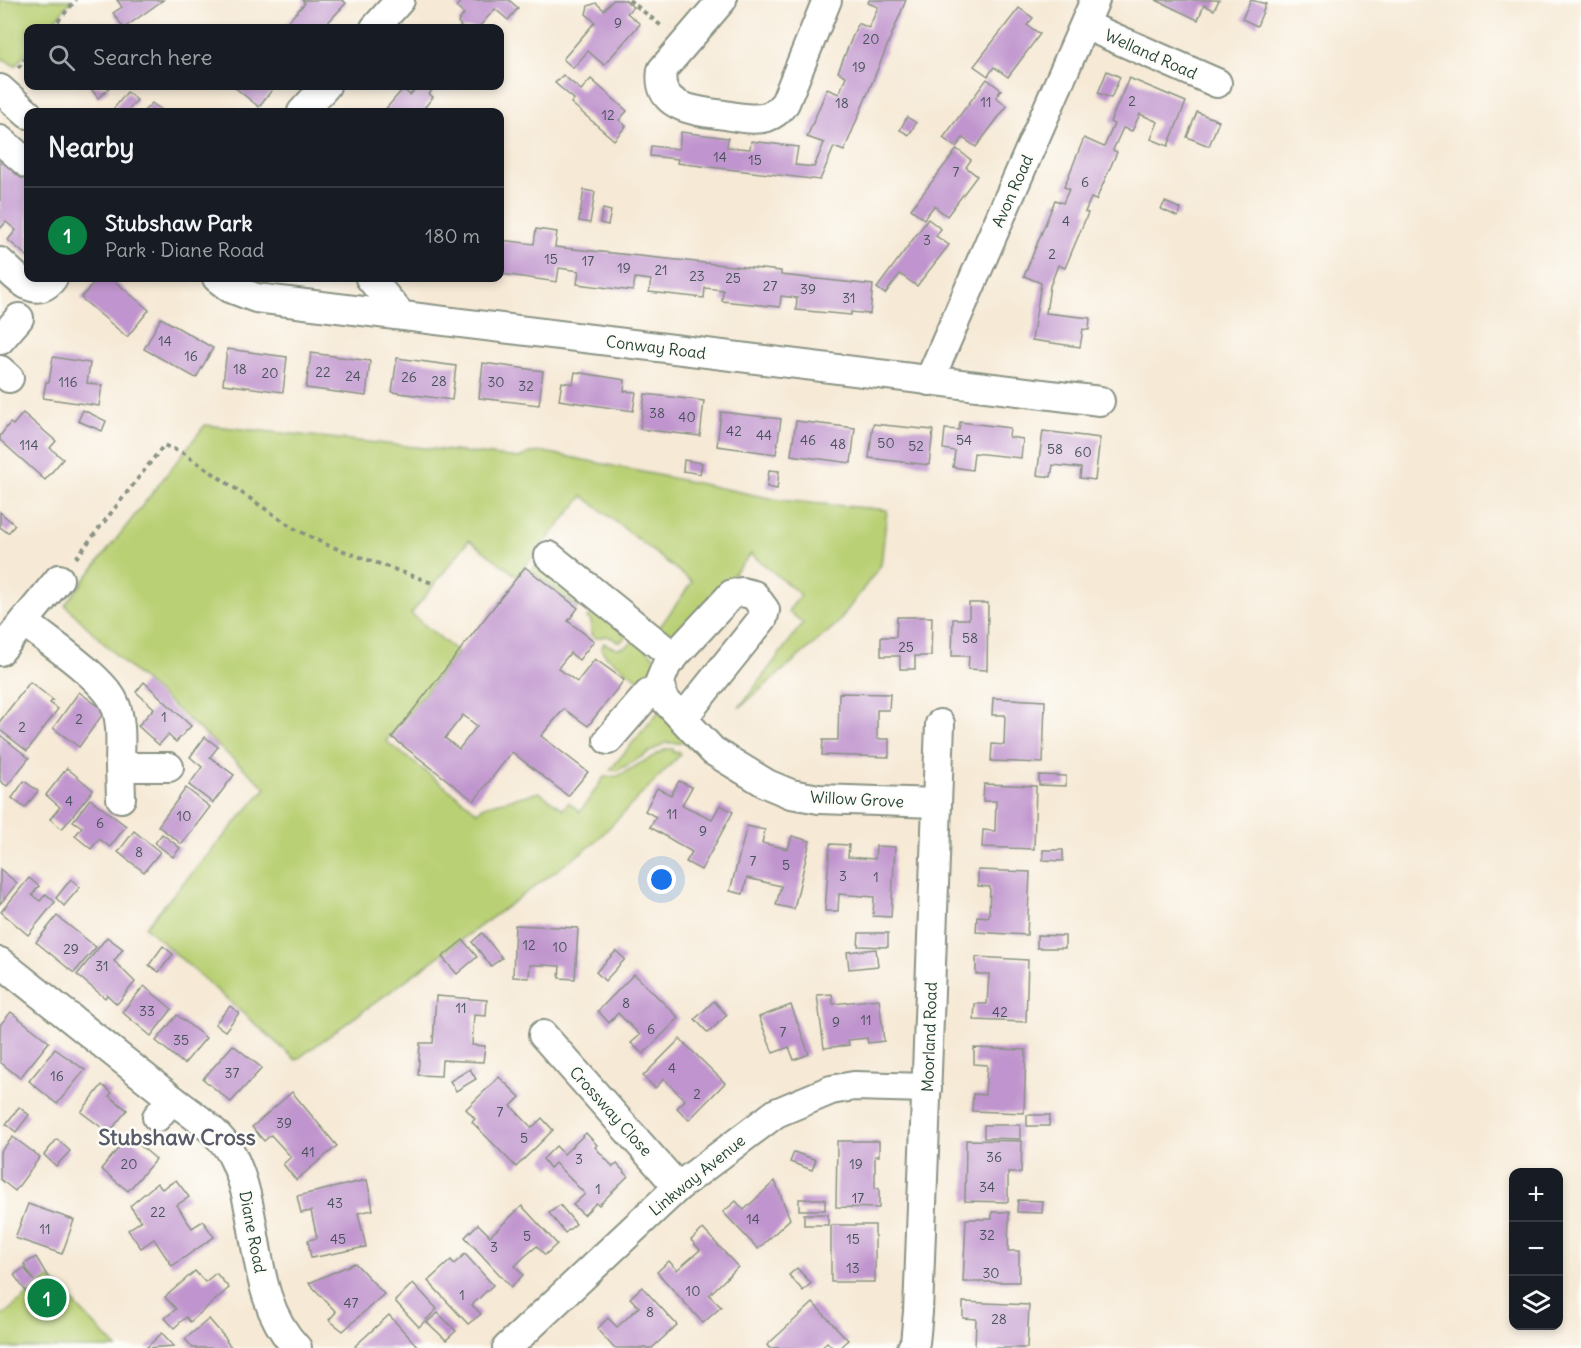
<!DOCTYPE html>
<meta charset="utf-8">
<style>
:root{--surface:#171b24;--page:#20242c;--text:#f1f3f6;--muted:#9ea1a6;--line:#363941;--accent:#0b8043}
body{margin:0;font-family:Delius,sans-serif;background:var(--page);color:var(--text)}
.controls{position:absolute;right:18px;bottom:18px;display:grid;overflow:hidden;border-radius:12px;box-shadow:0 3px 9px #0003}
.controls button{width:54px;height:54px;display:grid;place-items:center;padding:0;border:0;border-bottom:2px solid var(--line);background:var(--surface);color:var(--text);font:30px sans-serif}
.you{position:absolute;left:662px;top:880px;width:21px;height:21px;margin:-15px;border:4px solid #fff;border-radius:50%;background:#1a73e8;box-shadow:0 0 0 9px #1a73e833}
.badge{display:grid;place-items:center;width:39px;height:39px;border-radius:50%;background:var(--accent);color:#fff;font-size:20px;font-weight:700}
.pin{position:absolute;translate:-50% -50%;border:3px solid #fff;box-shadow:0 2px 6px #0006}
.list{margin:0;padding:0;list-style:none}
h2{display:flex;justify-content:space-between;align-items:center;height:78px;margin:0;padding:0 24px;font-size:26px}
h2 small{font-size:20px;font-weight:400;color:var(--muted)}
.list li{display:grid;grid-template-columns:39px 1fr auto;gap:18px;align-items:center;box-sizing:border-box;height:96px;padding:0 24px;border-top:2px solid var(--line)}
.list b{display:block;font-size:22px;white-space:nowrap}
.list p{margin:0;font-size:20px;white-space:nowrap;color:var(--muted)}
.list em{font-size:20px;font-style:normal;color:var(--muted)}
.icon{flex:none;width:33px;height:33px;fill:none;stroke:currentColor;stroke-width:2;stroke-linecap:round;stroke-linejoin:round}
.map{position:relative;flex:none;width:1581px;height:1348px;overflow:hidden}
.search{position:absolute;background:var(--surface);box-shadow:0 3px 9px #0003;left:24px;top:24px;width:480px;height:66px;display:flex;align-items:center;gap:15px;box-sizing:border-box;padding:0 21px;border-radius:12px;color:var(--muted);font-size:22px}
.panel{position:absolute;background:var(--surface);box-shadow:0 3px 9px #0003;left:24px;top:108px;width:480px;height:174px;border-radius:12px}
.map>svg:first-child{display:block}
.green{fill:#bad074;stroke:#6c8654;stroke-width:1.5}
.building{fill:#c094ce;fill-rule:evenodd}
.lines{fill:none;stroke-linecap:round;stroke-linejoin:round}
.minor-casing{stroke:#8a9384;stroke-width:32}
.path{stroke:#8a9384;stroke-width:4;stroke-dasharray:4.5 4.5;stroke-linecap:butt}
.minor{stroke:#fff;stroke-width:28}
.labels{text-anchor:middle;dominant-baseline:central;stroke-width:5;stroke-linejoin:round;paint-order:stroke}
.number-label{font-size:14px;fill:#47535a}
.street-label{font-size:16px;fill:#1f3d34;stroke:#fdfcf7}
.district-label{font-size:22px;font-weight:bold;fill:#575b6a;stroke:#fdfcf7}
</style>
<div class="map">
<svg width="1581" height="1348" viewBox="0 0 1581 1348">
<rect width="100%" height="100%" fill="#fdfcf7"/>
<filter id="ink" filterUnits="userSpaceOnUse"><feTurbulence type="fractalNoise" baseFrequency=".0167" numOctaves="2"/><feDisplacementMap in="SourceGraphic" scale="12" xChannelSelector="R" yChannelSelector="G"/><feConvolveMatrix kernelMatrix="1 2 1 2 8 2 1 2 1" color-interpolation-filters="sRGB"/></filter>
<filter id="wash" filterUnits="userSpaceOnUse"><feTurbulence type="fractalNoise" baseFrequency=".008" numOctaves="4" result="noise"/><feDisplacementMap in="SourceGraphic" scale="24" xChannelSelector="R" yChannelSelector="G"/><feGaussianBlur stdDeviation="1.35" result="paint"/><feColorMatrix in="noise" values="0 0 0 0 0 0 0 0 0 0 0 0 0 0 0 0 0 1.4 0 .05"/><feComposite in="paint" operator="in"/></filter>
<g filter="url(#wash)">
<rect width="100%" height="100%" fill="#f6e9d5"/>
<g class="green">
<polygon points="0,0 72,0 48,28 28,28 28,51 15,66 0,57"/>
<polygon points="205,425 519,458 530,453 545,452 779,500 887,510 881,565 837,624 739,708 803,623 788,611 801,595 751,554 680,636 669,637 657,631 692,582 583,496 517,576 469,540 411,614 458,652 386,741 478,812 484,806 539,792 563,809 569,802 580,812 604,777 618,776 666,749 673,749 673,753 679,752 680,755 593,844 296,1060 145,927 266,788 124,663 65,605"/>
<polygon points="538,562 585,599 578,608 531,571"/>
<polygon points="597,607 630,633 620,642 607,636 596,638 591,635 591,620 587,618"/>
<path d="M636 639 655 658V665L641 681 606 656 601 649 604 643C617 651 625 649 636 639Z"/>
<polygon points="660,710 687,738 680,743 665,743 617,771 610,770"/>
<polygon points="50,1278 117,1348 0,1348 0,1317"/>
</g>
<g id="blocks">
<g class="building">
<polygon points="117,0 163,0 124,28 113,13 122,7"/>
<polygon points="302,0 342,0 346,3 323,28 282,28 305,3"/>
<polygon points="462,0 509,0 518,8 508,20 495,9 478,28 459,28 461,26 458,22 464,14 456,7"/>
<polygon points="613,0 625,0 633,7 627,13 640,24 604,65 588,51 573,68 563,59 595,22 586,14 588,6 596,3 604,10"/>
<polygon points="869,0 906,0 844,151 834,147 820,180 677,163 678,159 650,156 651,146 679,149 681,132 728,138 727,147 750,149 751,141 798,147 795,165 814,167 824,143 807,137 827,89 839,94 846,76 838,72 858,23 869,28 878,7 868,3"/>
<polygon points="1156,0 1219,0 1214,10 1204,5 1198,20"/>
<polygon points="1251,0 1266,4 1257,26 1242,19"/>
<polygon points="1019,8 1033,18 1027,25 1040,34 1008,77 994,67 988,76 974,66"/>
<polygon points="1107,71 1120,77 1111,98 1098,93"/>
<polygon points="563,75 581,90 591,79 627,111 619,120 626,126 614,140 571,103 574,99 555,83"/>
<polygon points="1129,78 1186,102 1168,146 1151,139 1158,122 1140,114 1132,131 1123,128 1113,150 1117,152 1096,200 1091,198 1085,212 1088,213 1065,268 1058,265 1050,286 1046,313 1090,318 1089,330 1083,329 1080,347 1032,340 1041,283 1024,276 1055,200 1063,203 1069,189 1064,187 1084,138 1104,147 1114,124 1110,122"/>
<polygon points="987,79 1001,90 996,97 1007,106 976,147 963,138 956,147 943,138"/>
<polygon points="89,86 106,86 109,89 98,98"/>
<polygon points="233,86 275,86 259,107"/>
<polygon points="418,86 436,86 429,94 433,97 425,107 431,112 383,112 403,89 410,95"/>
<polygon points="127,92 137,100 127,112 111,112"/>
<polygon points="152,103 164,112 143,112"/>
<polygon points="1197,112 1219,121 1209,146 1187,137"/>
<polygon points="907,117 916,123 909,135 900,130"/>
<polygon points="957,149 971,160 966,167 977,176 947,216 934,206 924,219 911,209"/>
<polygon points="0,158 28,182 28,257 8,240 16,230 6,222 0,229"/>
<polygon points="584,190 595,192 590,223 579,221"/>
<polygon points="1165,202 1181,209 1178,217 1161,209"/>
<polygon points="603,209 611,211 608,225 600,223"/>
<polygon points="928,219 941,229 936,236 949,245 917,286 900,274 885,294 877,288"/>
<polygon points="536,229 557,232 555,247 781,271 781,275 873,285 870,314 851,312 851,315 796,310 797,298 781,296 780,307 722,301 723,290 705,288 704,298 649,292 651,280 635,278 633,291 577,284 579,271 559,268 557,282 502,274 504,261 500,260 500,240 534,244"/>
<polygon points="98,278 111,278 149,310 127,337 81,298"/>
<polygon points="161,318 213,348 196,378 144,349"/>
<polygon points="227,349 287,357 283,392 223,384"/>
<polygon points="311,353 370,361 366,396 306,388"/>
<polygon points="53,357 90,363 87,383 102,385 99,406 43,398 46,382 49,382"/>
<polygon points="397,358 456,366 452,400 392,392"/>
<polygon points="483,363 543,371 539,405 479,398"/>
<polygon points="575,372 625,380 624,391 636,392 633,411 559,400 562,382 573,384"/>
<polygon points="645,394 704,401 700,436 640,429"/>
<polygon points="83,410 106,421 102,431 78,421"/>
<polygon points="721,412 781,419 776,454 717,446"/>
<polygon points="23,413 56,441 50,448 63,459 45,480 0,440 0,436 10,423 13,425"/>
<polygon points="796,421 855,428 851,463 791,455"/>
<polygon points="960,422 1010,428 1009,437 1023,439 1021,458 974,453 972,470 953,467 955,451 943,449 945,429 959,430"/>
<polygon points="873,424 933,430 929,465 869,458"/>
<polygon points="1043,431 1100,438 1095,480 1080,478 1081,468 1053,465 1051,477 1037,475"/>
<polygon points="684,460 702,463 700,474 683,471"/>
<polygon points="769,470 779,471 777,489 767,487"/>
<polygon points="0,512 15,525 8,533 0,527"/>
<path d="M525 567 578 608 568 621 594 641 579 660 570 653 558 668 577 682 595 659 624 680 588 726 564 709 541 736 588 772 568 796 512 752 474 801 392 737ZM463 715 477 726 459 749 445 738Z"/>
<polygon points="969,603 988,603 987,670 968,669 969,656 952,656 953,619 969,619"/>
<polygon points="897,617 932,617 931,656 915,656 915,669 900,669 900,656 881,656 881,637 896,637"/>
<polygon points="30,682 53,700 50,703 58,709 27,751 0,730 0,721"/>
<polygon points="144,682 191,726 176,742 168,735 159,745 138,726 154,708 136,692"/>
<polygon points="79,692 105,711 79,747 53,728"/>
<polygon points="839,693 890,694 889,710 877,710 877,739 889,739 889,757 822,755 823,740 838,740"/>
<polygon points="993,698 1045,701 1043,763 991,761 992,744 1004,745 1005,715 992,715"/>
<polygon points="0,735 29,758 7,786 0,781"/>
<polygon points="205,737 218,747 210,757 234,775 213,803 189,785 202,767 190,757"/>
<polygon points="67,768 93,790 62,829 50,819 60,807 46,795"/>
<polygon points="1039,775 1066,776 1066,786 1039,785"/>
<polygon points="24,781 38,791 25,808 12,798"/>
<polygon points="679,781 692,787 682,805 712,819 720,805 733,812 701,870 686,862 692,852 650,827 656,817 645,811 657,788 671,795"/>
<polygon points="984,784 1036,786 1034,849 982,847 983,830 995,831 996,801 983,801"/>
<polygon points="186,788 210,807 182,844 158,826"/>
<polygon points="90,799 126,826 110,847 99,839 91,849 75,836 82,827 73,821"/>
<polygon points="747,826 765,830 762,843 788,849 792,836 810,841 794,909 776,905 781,886 747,878 743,894 730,891"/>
<polygon points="134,831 160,852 144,872 118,852"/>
<polygon points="162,834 180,848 173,857 155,843"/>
<polygon points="830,844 849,845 848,857 875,859 876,846 895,847 891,917 873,916 874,897 839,894 838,911 825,911"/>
<polygon points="1043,850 1063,850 1063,861 1043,860"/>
<polygon points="0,869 17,883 0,904"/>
<polygon points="978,870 1030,872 1027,935 976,932 977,916 989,917 990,887 978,886"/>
<polygon points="29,878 39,886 32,895 40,901 46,894 55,902 28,935 1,912"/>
<polygon points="71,879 80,887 64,906 56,898"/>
<polygon points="57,916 96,947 74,973 36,942"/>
<polygon points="515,925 578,928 575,979 559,978 560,966 543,965 530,965 529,978 513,977"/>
<polygon points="482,933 502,958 491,966 472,942"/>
<polygon points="859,933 888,933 888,947 858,946"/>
<polygon points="1037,935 1065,936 1065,948 1037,948"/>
<polygon points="107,937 123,949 114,961 135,982 117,1004 107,995 105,998 77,975"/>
<polygon points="463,940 477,957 457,974 442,957"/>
<polygon points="163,946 173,954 159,972 149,965"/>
<polygon points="876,949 878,966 849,969 847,952"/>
<polygon points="616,951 625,959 605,981 596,972"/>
<polygon points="976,957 1028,960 1026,1022 974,1020 975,1004 987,1004 989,974 976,974"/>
<polygon points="634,974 679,1018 643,1054 631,1043 640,1035 618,1013 609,1023 598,1011"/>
<polygon points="144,986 172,1009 151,1036 122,1012"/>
<polygon points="832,994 833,1004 879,999 884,1041 868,1043 867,1038 848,1040 849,1045 824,1048 817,995"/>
<polygon points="436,996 487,1000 486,1016 474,1015 472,1045 485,1046 483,1062 442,1060 441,1076 418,1075 420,1043 433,1043"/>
<polygon points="714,1001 727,1015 708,1033 695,1019"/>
<polygon points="791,1005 809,1054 794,1060 789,1047 773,1053 759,1017"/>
<polygon points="230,1006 239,1013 225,1031 215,1024"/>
<polygon points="11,1012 49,1042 20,1078 0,1062 0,1025"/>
<polygon points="177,1015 206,1038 184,1064 156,1041"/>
<polygon points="680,1039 725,1083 689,1120 677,1108 685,1100 664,1079 655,1088 643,1076"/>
<polygon points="233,1045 262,1068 231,1102 203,1079"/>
<polygon points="974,1048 1026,1050 1024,1113 972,1111 973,1094 985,1095 987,1065 974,1064"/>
<polygon points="55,1049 85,1070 57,1104 29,1081"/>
<polygon points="470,1069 476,1079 456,1091 450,1081"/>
<polygon points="499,1077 520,1097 511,1106 532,1128 542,1118 553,1130 516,1167 472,1122 475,1119 466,1109"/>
<polygon points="102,1085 112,1093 109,1096 127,1110 109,1133 81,1112"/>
<polygon points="292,1092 337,1146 296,1180 283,1164 291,1157 271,1135 264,1141 252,1127"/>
<polygon points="19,1107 29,1115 16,1132 6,1124"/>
<polygon points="1027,1115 1050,1115 1049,1126 1027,1126"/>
<polygon points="984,1125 1020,1125 1020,1139 984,1138"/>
<polygon points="586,1133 597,1145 595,1147 613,1167 617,1164 628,1176 599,1205 596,1203 584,1215 573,1205 585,1194 555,1163 550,1168 543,1159 556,1146 564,1154"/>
<polygon points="129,1136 156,1159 128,1191 101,1169"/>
<polygon points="13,1137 40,1157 15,1191 0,1179 0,1152"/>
<polygon points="57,1139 70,1151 56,1166 44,1155"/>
<polygon points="966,1140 1022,1141 1021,1173 1008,1173 1008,1202 965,1201"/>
<polygon points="837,1141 879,1141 879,1156 875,1156 875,1188 879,1188 879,1208 836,1207"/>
<polygon points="794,1152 816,1160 812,1170 790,1162"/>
<polygon points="176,1180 189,1197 177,1205 185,1218 192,1228 203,1221 214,1237 172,1266 154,1239 141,1248 128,1230 141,1221 130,1206 157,1183 162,1189"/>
<polygon points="367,1180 373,1210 358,1213 366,1247 311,1258 308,1240 317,1238 311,1211 301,1213 297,1196"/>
<polygon points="775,1181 790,1219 758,1249 723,1212 736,1201 744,1210"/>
<rect x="799" y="1199" width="26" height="11"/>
<polygon points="1018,1200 1043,1201 1042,1213 1017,1212"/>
<polygon points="28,1204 74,1220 62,1254 15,1238"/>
<polygon points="560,1205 576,1224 565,1233 549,1213"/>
<polygon points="522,1206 557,1244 545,1255 537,1246 524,1257 515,1266 523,1275 511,1287 465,1237 478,1224 490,1236"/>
<polygon points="992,1212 1009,1212 1008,1251 1019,1251 1019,1282 963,1282 966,1219 992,1219"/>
<rect x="804" y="1214" width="24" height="11"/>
<rect x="831" y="1225" width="44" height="57"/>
<polygon points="703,1229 738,1267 709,1295 721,1307 703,1323 657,1272 669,1261 677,1270 700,1250 691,1240"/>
<polygon points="465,1254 493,1285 472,1305 481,1314 468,1324 428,1281 451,1260 454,1264"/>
<polygon points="36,1257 48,1277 27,1293 14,1275 24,1268 34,1281 24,1264"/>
<polygon points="355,1263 384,1294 343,1331 329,1320 336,1312 309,1283"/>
<polygon points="797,1268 811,1283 803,1291 789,1275"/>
<polygon points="195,1271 205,1282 216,1273 229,1288 190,1322 186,1317 174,1328 165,1318 176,1309 165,1297"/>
<polygon points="413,1283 437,1309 419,1327 395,1301"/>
<polygon points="642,1287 677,1325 652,1348 614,1348 597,1329 608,1318 617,1327 639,1307 630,1298"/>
<polygon points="963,1302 1029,1305 1027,1348 975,1348 976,1319 963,1318"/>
<polygon points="813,1303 848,1340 839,1348 833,1348 827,1342 821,1348 769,1348 767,1345"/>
<polygon points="438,1313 456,1331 446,1340 427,1322"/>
<polygon points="389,1315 419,1348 357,1348 355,1346"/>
<polygon points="209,1319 227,1340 226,1341 232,1348 193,1348 185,1339"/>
<polygon points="162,1333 174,1346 146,1348"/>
</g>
</g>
</g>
<g filter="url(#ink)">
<use href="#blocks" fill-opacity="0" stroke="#8a9384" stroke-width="1.5"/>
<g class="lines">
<g class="minor-casing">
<g id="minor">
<path d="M722 0 662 70C656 109 696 111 725 115 738 117 753 121 767 117 776 114 779 109 785 103L827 0"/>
<polyline points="1085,25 1217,83"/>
<polyline points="375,28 400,0"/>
<polyline points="0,89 28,114"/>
<polyline points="302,112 326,86"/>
<polyline points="0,140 28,164"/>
<path d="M0 262C16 276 35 302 53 278"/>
<polyline points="217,278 230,288 256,298 1100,401"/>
<polyline points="370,278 401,315"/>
<polyline points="0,340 19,318"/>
<polyline points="0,370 9,378"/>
<polyline points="929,381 1095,0"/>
<polyline points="549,556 674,657"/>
<path d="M24 622C48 641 102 677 114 702 123 721 120 747 120 767H169"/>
<polyline points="0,651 59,579"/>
<polyline points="683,718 763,618 765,610 754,595 742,592 732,594 667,664 660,681 664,699 713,751 767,784 791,794 819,799 936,803"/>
<polyline points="608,740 649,693 661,690"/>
<polyline points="120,767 121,798"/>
<polyline points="0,962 172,1099"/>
<polyline points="543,1035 678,1187"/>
<path d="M157 1117 172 1099C193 1115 219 1131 232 1155 263 1216 247 1296 297 1348"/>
<polyline points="507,1348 678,1187 776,1113 831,1090 854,1086 927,1088"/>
<polyline points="912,1348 915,1343 918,1312 940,724"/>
</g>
</g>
<g class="path">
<polyline points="629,0 664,28"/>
<polyline points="52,28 76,0"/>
<polyline points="18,68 28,56"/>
<polyline points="76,558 164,445 183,453 295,529 327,545 435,584"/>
</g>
<use href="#minor" class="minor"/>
</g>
</g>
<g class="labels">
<g class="number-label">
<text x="618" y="23">9</text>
<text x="871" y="39">20</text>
<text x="859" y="67">19</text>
<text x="1132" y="101">2</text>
<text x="986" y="102">11</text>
<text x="842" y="103">18</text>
<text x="608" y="115">12</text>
<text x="720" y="157">14</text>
<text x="755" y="160">15</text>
<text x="956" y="172">7</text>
<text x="1085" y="182">6</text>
<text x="1066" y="221">4</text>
<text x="927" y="240">3</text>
<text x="1052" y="254">2</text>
<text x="551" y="259">15</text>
<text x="588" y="261">17</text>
<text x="624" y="268">19</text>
<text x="661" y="270">21</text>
<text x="697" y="276">23</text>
<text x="733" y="278">25</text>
<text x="770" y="286">27</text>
<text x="808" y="289">39</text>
<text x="849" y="298">31</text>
<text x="165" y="341">14</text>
<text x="191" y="356">16</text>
<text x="240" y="369">18</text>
<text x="323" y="372">22</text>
<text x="270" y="373">20</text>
<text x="353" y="376">24</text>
<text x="409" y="377">26</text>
<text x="439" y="381">28</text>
<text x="68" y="382">116</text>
<text x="496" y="382">30</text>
<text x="526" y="386">32</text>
<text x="657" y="413">38</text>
<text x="687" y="417">40</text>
<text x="734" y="431">42</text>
<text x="764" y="435">44</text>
<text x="808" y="440">46</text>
<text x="964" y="440">54</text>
<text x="886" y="443">50</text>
<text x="838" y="444">48</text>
<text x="29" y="445">114</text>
<text x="916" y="446">52</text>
<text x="1055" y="449">58</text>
<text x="1083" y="452">60</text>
<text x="970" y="638">58</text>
<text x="906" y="647">25</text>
<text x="164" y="717">1</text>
<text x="79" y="719">2</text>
<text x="22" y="727">2</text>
<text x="69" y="801">4</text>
<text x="672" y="814">11</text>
<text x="184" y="816">10</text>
<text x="100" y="823">6</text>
<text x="703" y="831">9</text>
<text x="139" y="852">8</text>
<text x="753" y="861">7</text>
<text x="786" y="865">5</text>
<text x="843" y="876">3</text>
<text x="876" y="877">1</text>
<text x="529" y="945">12</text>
<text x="560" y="947">10</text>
<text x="71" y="949">29</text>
<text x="102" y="966">31</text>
<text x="626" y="1003">8</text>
<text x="461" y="1008">11</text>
<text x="147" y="1011">33</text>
<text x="1000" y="1012">42</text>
<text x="866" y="1020">11</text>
<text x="836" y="1022">9</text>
<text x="651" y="1029">6</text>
<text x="783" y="1032">7</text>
<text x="181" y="1040">35</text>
<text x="672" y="1068">4</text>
<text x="232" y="1073">37</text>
<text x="57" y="1076">16</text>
<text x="697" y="1094">2</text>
<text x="500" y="1112">7</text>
<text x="284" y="1123">39</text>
<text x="524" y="1138">5</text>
<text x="308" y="1152">41</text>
<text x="994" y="1157">36</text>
<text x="579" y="1159">3</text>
<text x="129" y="1164">20</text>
<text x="856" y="1164">19</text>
<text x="987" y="1187">34</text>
<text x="598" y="1189">1</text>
<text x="858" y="1198">17</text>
<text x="335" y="1203">43</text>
<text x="158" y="1212">22</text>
<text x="753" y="1219">14</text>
<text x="45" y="1229">11</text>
<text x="987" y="1235">32</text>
<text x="527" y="1236">5</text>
<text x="338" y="1239">45</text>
<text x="853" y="1239">15</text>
<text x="494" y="1247">3</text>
<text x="853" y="1268">13</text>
<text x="991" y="1273">30</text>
<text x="693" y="1291">10</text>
<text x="462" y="1295">1</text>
<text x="351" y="1303">47</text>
<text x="650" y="1312">8</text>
<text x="999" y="1319">28</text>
</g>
<g class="street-label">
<text transform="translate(1151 54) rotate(24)">Welland Road</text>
<text transform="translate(1012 191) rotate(-66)">Avon Road</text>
<text transform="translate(656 347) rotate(7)">Conway Road</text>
<text transform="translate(857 799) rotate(3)">Willow Grove</text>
<text transform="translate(929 1037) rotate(-88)">Moorland Road</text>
<text transform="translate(611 1111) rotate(48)">Crossway Close</text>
<text transform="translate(697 1175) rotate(-39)">Linkway Avenue</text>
<text transform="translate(253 1232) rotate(79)">Diane Road</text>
</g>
<g class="district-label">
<text x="177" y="1137">Stubshaw Cross</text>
</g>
</g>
</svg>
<div class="controls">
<button>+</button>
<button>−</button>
<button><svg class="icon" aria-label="layers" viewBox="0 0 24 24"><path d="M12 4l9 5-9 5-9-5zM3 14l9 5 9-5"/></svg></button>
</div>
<div class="you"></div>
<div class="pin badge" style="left:47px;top:1298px">1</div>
<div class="search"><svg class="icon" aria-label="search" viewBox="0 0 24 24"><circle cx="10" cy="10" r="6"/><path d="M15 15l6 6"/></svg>Search here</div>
<section class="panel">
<h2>Nearby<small></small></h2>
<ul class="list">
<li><span class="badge">1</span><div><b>Stubshaw Park</b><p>Park · Diane Road</p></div><em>180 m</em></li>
</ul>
</section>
</div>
